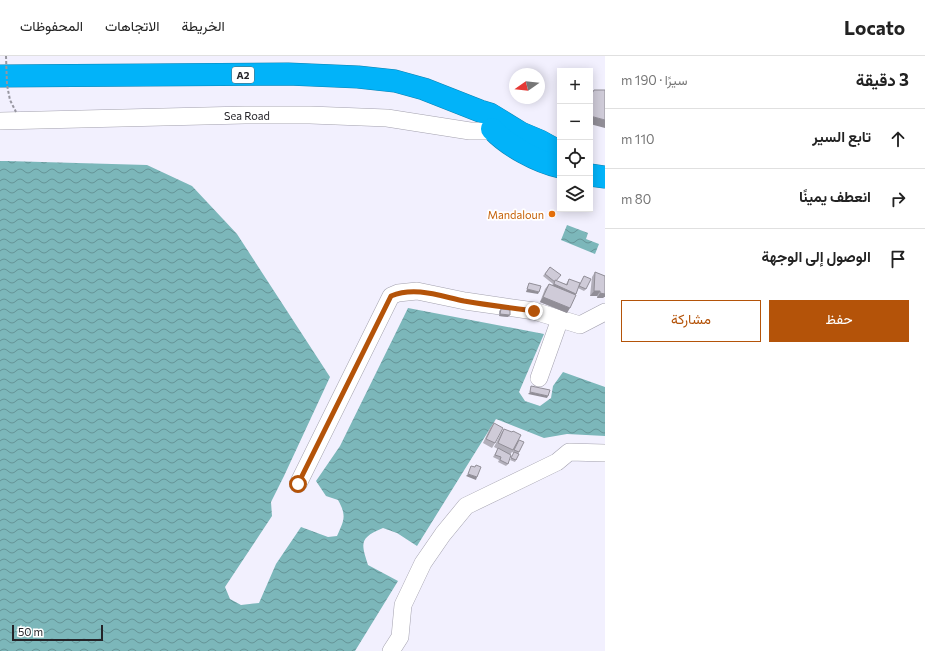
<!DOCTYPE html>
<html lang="ar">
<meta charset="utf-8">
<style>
:root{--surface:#fff;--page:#f6f6f6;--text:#222;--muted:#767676;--line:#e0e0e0;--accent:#b45309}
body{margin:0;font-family:Commissioner,Vazirmatn,sans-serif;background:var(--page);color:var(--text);direction:rtl}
.controls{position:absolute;right:12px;top:12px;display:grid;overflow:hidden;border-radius:0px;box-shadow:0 2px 10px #0003}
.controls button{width:36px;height:36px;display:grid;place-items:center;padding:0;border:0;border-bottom:1px solid var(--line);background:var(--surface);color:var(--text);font:20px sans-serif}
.compass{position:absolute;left:509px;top:12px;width:36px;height:36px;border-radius:50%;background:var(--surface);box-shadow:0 2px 10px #0003;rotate:256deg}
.scale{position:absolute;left:12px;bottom:10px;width:91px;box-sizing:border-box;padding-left:4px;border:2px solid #242328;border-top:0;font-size:11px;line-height:14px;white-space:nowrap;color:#242328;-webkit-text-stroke:3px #fff;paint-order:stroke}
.stop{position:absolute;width:12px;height:12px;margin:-9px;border:3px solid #b45309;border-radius:50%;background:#fff}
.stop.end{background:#b45309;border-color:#fff;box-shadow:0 1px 4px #0008}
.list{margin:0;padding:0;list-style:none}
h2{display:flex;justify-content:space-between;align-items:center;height:52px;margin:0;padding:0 16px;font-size:17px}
h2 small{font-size:13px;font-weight:400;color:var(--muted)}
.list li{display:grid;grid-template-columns:26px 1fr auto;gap:12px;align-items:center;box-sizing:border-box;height:60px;padding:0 16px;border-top:1px solid var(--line)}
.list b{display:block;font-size:15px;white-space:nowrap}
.list em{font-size:13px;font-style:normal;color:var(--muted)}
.actions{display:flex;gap:8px;padding:12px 16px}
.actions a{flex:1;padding:9px 0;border:1px solid var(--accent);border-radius:0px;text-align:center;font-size:14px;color:var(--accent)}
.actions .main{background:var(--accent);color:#fff}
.icon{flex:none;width:22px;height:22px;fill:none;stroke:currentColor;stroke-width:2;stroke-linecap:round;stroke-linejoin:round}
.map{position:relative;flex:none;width:605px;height:595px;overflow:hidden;direction:ltr}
header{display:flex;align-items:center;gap:24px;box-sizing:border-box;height:56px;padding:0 20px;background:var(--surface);border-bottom:1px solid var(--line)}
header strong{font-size:19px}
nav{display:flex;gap:22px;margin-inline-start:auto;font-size:14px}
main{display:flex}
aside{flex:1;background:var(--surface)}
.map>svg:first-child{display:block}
.water{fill:url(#water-waves)}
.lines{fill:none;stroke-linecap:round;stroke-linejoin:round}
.minor-casing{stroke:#a3a1ae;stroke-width:18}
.highway-casing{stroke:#0e81b0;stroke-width:23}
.minor{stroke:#fff;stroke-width:17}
.highway{stroke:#02b3f9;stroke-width:22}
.path-bridge{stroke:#9796a0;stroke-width:2;stroke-dasharray:3 2;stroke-linecap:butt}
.wall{fill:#b2afba}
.shaded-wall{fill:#918e97}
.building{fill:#cfcbd8;stroke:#918e97}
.route{stroke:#b45309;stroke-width:5}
.food-dot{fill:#e8710a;stroke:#fff;stroke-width:1.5}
.labels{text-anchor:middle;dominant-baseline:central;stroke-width:3.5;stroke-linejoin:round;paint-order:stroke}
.shield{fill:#fff;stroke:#666568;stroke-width:1}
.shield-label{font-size:10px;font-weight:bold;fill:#242328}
.street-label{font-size:11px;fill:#242328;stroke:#fff}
.food-label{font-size:11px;fill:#c56008;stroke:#fff;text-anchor:end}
</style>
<header>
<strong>Locato</strong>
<nav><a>الخريطة</a><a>الاتجاهات</a><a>المحفوظات</a></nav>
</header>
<main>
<aside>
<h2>3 دقيقة<small>سيرًا · 190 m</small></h2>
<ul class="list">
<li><svg class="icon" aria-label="ahead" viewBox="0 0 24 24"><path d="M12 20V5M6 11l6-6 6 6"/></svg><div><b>تابع السير</b></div><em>110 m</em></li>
<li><svg class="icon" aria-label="right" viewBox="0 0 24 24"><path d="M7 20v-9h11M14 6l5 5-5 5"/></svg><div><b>انعطف يمينًا</b></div><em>80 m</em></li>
<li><svg class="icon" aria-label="arrive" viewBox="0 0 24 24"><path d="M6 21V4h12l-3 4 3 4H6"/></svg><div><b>الوصول إلى الوجهة</b></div></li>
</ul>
<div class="actions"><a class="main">حفظ</a><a>مشاركة</a></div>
</aside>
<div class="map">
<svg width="605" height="595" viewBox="0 0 605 595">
<defs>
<pattern id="water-waves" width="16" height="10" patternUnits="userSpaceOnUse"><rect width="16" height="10" fill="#7cb7ba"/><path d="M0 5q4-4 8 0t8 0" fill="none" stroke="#659497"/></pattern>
</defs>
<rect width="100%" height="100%" fill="#f2f0fe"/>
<g class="water">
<path d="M0 105H7L147 109 192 130 237 178 330 321 284 420 271 446 272 460 225 531 230 543 241 549 259 547 276 508 301 471 328 481 337 480C344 464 347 460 338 444L326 440 316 425 340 390 408 252 544 278 519 336 525 345 540 350 551 342 553 330 563 316 605 331V380L567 378 544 382 496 363 417 490 397 477 383 472C359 482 361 487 368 509L398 525 355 595H0Z"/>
<polygon points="567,169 588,177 586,183 599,188 595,198 561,184"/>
</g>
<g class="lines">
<g class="minor-casing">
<g id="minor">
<polyline points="0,65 245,59 310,59 387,62 470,75 493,75 502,67"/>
<polyline points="539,322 560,263"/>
<polyline points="298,428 391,240 398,237 417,235 465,245 534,255 580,269 605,256"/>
<polyline points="391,595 400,581 403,549 423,507 443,478 466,450 557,406 569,396 605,397"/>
</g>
</g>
<g class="highway-casing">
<g id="highway">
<polyline points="0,20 288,18 358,21 395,25 424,33 480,55 490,58 521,77 540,85 560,96"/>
<path d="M492 73C508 90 537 106 560 111"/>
<polyline points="590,119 605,121"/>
</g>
</g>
<use href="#minor" class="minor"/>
<use href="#highway" class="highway"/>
<polyline class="path-bridge" points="6,0 7,29 10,44 16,56"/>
</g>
<g class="wall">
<polygon points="550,211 556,225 566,228 569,223 580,228 584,220 586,233 584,235 578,232 567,257 540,246 545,233 549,228 552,229 553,228 543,220"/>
<polygon points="595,216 605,220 605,241 604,241 603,242 597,242 597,240 590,240 592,221"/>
<polygon points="501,253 508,261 499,260 499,255"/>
<polygon points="494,367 495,387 492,392 483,387 490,372"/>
<polygon points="504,373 518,385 519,396 516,404 515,406 510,404 514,397 512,396 510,399 508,408 506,410 498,406 499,404 493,401 498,393 494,391 501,377"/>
</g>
<g class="shaded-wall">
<polygon points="590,60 605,64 605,72 590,68"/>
<polygon points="554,228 576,238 573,242 550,233"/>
<polygon points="527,233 539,236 538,238 526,236"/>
<polygon points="594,235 600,235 597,240 590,240"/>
<polygon points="600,237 605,237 605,241 604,241 603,242 597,242"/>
<polygon points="543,241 570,252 567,257 540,246"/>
<polygon points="500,258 510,259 508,261 499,260"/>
<polygon points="530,336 548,340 547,342 528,338"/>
<polygon points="468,418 477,421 476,424 466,420"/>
</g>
<g class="building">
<polygon points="594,34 605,34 605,64 590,60 590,41"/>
<polygon points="550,211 561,219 555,226 545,218"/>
<polygon points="595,216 605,220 605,238 600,237 600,235 594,235"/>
<polygon points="584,220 591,223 586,233 579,230"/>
<polygon points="569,223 580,227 576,238 554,228 555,224 567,229"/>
<polygon points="529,227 541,230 539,236 527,233"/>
<polygon points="549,228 576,239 570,252 543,241"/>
<polygon points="501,253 510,254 510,259 500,258"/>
<polygon points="531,330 550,334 548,340 530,336"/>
<polygon points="494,367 503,372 495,387 486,383"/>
<polygon points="504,373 512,376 513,375 521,379 513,394 498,387"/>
<polygon points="519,384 524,386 519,396 514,394"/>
<polygon points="498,392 511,399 508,408 500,404 501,401 495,399"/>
<polygon points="514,396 519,398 516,404 511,402"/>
<polygon points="476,409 481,411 477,421 468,418 471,410 475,411"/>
</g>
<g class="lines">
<path class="route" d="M298 428 391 240C415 230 440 240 464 245 487 249 511 252 534 255"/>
</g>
<circle class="food-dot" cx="552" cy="158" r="4"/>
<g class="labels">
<rect class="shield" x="232" y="11" width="22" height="16" rx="3"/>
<g class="shield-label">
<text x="243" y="19">A2</text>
</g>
<g class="street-label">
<text x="247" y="59">Sea Road</text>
</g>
<g class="food-label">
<text x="544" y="158">Mandaloun</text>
</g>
</g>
</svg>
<div class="controls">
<button>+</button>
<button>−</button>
<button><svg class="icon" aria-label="locate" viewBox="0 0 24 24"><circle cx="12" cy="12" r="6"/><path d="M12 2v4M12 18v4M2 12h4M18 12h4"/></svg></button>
<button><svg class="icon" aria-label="layers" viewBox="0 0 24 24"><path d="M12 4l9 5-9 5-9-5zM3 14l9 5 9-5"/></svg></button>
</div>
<svg class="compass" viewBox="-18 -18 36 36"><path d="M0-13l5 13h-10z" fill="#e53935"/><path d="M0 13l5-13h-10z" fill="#767676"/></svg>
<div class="scale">50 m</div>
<div class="stop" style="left:298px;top:428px"></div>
<div class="stop end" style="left:534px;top:255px"></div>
</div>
</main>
